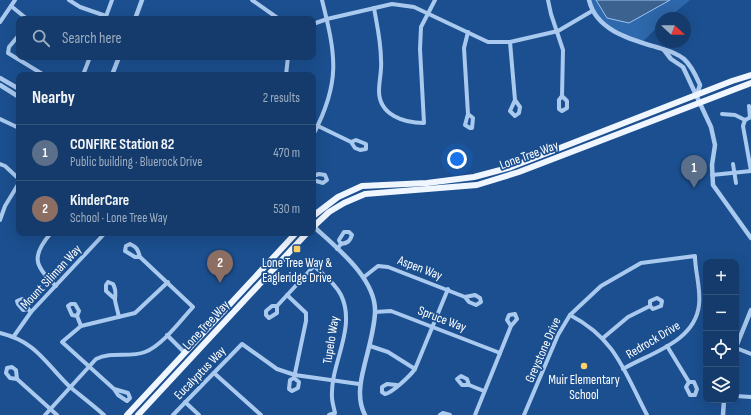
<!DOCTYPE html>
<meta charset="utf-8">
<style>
:root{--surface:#143b6b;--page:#214673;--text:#f1f3f6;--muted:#9dadc1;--line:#33557e;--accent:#e797bd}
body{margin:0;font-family:"Sofia Sans Condensed",sans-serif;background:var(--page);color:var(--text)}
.controls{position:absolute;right:12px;bottom:12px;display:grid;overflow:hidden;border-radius:8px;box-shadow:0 4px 16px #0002}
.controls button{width:36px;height:36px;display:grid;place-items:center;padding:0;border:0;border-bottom:1px solid var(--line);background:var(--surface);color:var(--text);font:20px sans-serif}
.compass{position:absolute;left:655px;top:12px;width:36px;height:36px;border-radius:50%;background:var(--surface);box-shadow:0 4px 16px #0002;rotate:112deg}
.you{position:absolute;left:457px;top:159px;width:14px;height:14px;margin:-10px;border:3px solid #fff;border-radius:50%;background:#1a73e8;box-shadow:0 0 0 6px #1a73e833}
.badge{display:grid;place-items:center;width:26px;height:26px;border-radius:50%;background:var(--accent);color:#fff;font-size:13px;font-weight:700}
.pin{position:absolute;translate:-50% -33px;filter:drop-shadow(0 1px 2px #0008)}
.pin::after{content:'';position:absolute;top:21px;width:14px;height:12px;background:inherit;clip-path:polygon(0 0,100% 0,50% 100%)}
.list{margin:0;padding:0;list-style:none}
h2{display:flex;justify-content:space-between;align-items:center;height:52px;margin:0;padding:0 16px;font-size:17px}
h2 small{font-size:13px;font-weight:400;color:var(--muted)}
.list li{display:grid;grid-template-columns:26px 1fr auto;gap:12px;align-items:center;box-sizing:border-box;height:56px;padding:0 16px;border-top:1px solid var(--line)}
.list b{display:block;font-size:15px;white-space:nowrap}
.list p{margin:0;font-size:13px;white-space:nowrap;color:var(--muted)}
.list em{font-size:13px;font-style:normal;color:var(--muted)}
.icon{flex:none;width:22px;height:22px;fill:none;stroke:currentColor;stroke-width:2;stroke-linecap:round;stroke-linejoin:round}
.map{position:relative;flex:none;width:751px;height:415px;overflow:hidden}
.search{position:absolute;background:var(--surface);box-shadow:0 4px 16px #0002;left:16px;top:16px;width:300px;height:44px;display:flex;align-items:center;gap:10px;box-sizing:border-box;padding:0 14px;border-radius:8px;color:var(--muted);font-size:15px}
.panel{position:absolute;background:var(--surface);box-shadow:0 4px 16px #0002;left:16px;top:72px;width:300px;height:164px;border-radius:8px}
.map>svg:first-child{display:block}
.green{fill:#2e69ad}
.water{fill:#3c6290;stroke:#9cc4f0}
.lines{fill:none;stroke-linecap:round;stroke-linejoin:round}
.minor{stroke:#a9c9ee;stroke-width:4}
.tertiary{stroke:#a9c9ee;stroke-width:4.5}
.primary{stroke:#f0f6ff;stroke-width:6}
.poi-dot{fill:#ffd166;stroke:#1b4f8f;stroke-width:1.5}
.labels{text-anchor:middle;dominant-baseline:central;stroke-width:3.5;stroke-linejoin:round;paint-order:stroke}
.street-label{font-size:13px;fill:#fff;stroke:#1b4f8f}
.poi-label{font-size:13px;fill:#fff;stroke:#1b4f8f}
</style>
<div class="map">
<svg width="751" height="415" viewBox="0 0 751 415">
<rect width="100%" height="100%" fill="#1b4f8f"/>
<path class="green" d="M589 0H690L668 18H661V24L641 43C620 35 595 25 589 0Z"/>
<polygon class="water" points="596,0 670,0 629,23 607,18"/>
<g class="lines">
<g class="minor">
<polyline points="69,0 80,7 106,16"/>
<polyline points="252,0 279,19"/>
<polyline points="548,0 551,14 563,50 562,96 559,100 559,109 562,111 567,108 567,101 562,96"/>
<polyline points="11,6 27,19"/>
<path d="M374 8C377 25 381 42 381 60 382 70 379 81 379 91 379 115 404 123 424 123L420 49 421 27 435 0"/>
<polyline points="105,19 112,0"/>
<polyline points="0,22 15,0"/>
<polyline points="313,24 327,19 392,4 414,7 488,42 510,42 558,31 592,11"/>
<polyline points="19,35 9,47 8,53 44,75"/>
<polyline points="510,42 515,100 520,107 519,113 515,116 510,111 515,100"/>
<polyline points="83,75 90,57"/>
<polyline points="286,75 288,57"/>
<polyline points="749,106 750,117"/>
<polyline points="468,114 473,118 472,128 470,128 465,125 468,114 464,48 468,32"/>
<polyline points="722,114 735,115 745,120"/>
<polyline points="0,119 19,128"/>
<polyline points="318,126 351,142 355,148 360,150 366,149 366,144 356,140 351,142"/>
<path d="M313 135C341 82 336 56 322 0"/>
<polyline points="0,164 5,166 19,179"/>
<polyline points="733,164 736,183"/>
<polyline points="751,171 743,126 745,120 751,117"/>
<polyline points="712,175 751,171"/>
<polyline points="313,176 319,174 325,175 327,180 323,183 313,180"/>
<polyline points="0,220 5,206 19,183"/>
<path d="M51 233C31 256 34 266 56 286"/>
<path d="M337 249 341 244C348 243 350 241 352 235L349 232H344L339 240 341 244"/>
<polyline points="364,277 378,266 388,267 465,297 469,302 476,305 481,302 480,298 475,295 465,297"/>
<polyline points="287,295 306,313 306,321 294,378 290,380 289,389 292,391 298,388 299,382 294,378"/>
<path d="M115 299 106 291V285L108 282 113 284C117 291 115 294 115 300 116 306 118 312 119 317"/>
<path d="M277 306V313L269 318 266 315V311L272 306H277L314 266C323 274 335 283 341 295 357 328 330 364 332 397 332 402 334 408 335 413L329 415"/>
<polyline points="28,309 23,310 18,304 17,301 22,299 27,302 28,309 31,312"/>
<polyline points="375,312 391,311 500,353"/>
<path d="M570 315C616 339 624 371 647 415"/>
<polyline points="77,316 72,315 68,306 71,304 75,304 79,311 77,316 81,326"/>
<path d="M0 333C37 342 45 363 70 387 81 396 93 405 104 415"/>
<polyline points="167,335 185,353"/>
<polyline points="14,336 31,312 105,233"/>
<polyline points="603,338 628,317 650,306 650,301 657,298 662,301 661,306 653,309 650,306"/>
<polyline points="370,346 388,352 415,369"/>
<polyline points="667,346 689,382 694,382 697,389 695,395 690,395 686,387 689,382"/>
<polyline points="736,348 751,354"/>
<polyline points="214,373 261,415"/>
<polyline points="17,379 16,370 12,367 7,368 6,373 10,378 17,379 57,415"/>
<path d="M397 385 387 384 382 387V392L385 394C392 393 410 376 415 369L448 289"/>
<polyline points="469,385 467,379 461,376 457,379 462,385 469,385 484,391"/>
<polyline points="114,389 128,393 130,398 127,401 118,395 114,389 62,342 81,326 135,313 168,282"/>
<polyline points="736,396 751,397"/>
<polyline points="185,402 199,415"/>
<path d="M45 415 96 359C112 351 129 358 145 352 162 346 181 320 193 307L140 257C138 250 137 247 130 244L126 246 125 251 135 257H140"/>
<polyline points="173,415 242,344 277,369 295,375 359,384"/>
<polyline points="440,415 443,413 450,415"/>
<polyline points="475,415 511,326 517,319 515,314 509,315 507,320 511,326"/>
<path d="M524 415 558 335 570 315 601 286 641 263 695 256C695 272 701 288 699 305 695 342 650 353 623 369"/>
</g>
<g class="tertiary">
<path d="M589 0C596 30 629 39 656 47 666 50 676 52 684 59 692 66 696 76 700 85L697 94"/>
<polyline points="135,19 142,0"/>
<polyline points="664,50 671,59 683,67 711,127 715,145 712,165 713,185 751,238"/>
<polyline points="112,75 119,57"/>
<polyline points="0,78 19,89"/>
<polyline points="0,85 19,97"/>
<path d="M313 226C336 247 377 279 375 313 374 331 368 350 364 367 360 383 357 400 365 415"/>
<polyline points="736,347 751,310"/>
<polyline points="723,415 724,400"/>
</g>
<g class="primary">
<polyline points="313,216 338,197 362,186 427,183 474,177 511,167 732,81 751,75"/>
<polyline points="313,227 329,212 344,203 365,194 477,185 519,172 751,83"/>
<polyline points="127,415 296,233"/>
<polyline points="138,415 307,233"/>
</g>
</g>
<g class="poi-dot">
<rect x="293" y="245" width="8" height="8" rx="2"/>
<circle cx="584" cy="366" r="4"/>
</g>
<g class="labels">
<g class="street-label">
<text transform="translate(529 155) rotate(-20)">Lone Tree Way</text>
<text transform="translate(420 268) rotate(21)">Aspen Way</text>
<text transform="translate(51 277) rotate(-47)">Mount Siliman Way</text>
<text transform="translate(442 319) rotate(21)">Spruce Way</text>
<text transform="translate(206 325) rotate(-47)">Lone Tree Way</text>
<text transform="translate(331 340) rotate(-81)">Tupelo Way</text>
<text transform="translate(653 340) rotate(-31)">Redrock Drive</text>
<text transform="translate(543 350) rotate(-66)">Greystone Drive</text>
<text transform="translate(200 373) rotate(-46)">Eucalyptus Way</text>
</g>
<g class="poi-label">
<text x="297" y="263">Lone Tree Way &amp;<tspan x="297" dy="15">Eagleridge Drive</tspan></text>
<text x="584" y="380">Muir Elementary<tspan x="584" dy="15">School</tspan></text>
</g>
</g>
</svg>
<div class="controls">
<button>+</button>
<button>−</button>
<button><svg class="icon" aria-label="locate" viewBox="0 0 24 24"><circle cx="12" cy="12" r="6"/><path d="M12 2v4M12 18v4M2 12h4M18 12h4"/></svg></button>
<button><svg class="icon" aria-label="layers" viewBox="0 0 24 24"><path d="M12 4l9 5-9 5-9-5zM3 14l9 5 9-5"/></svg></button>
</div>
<svg class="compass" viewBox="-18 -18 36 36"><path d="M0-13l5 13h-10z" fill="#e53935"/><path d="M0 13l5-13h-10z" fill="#9dadc1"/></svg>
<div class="you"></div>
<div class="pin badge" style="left:694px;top:188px;background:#5c6f8a">1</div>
<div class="pin badge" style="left:220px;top:283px;background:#8d6e63">2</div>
<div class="search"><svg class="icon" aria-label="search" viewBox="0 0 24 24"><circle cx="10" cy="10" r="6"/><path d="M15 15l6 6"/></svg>Search here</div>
<section class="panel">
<h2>Nearby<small>2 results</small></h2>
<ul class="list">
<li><span class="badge" style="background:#5c6f8a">1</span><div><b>CONFIRE Station 82</b><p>Public building · Bluerock Drive</p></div><em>470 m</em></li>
<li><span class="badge" style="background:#8d6e63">2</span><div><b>KinderCare</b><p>School · Lone Tree Way</p></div><em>530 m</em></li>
</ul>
</section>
</div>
